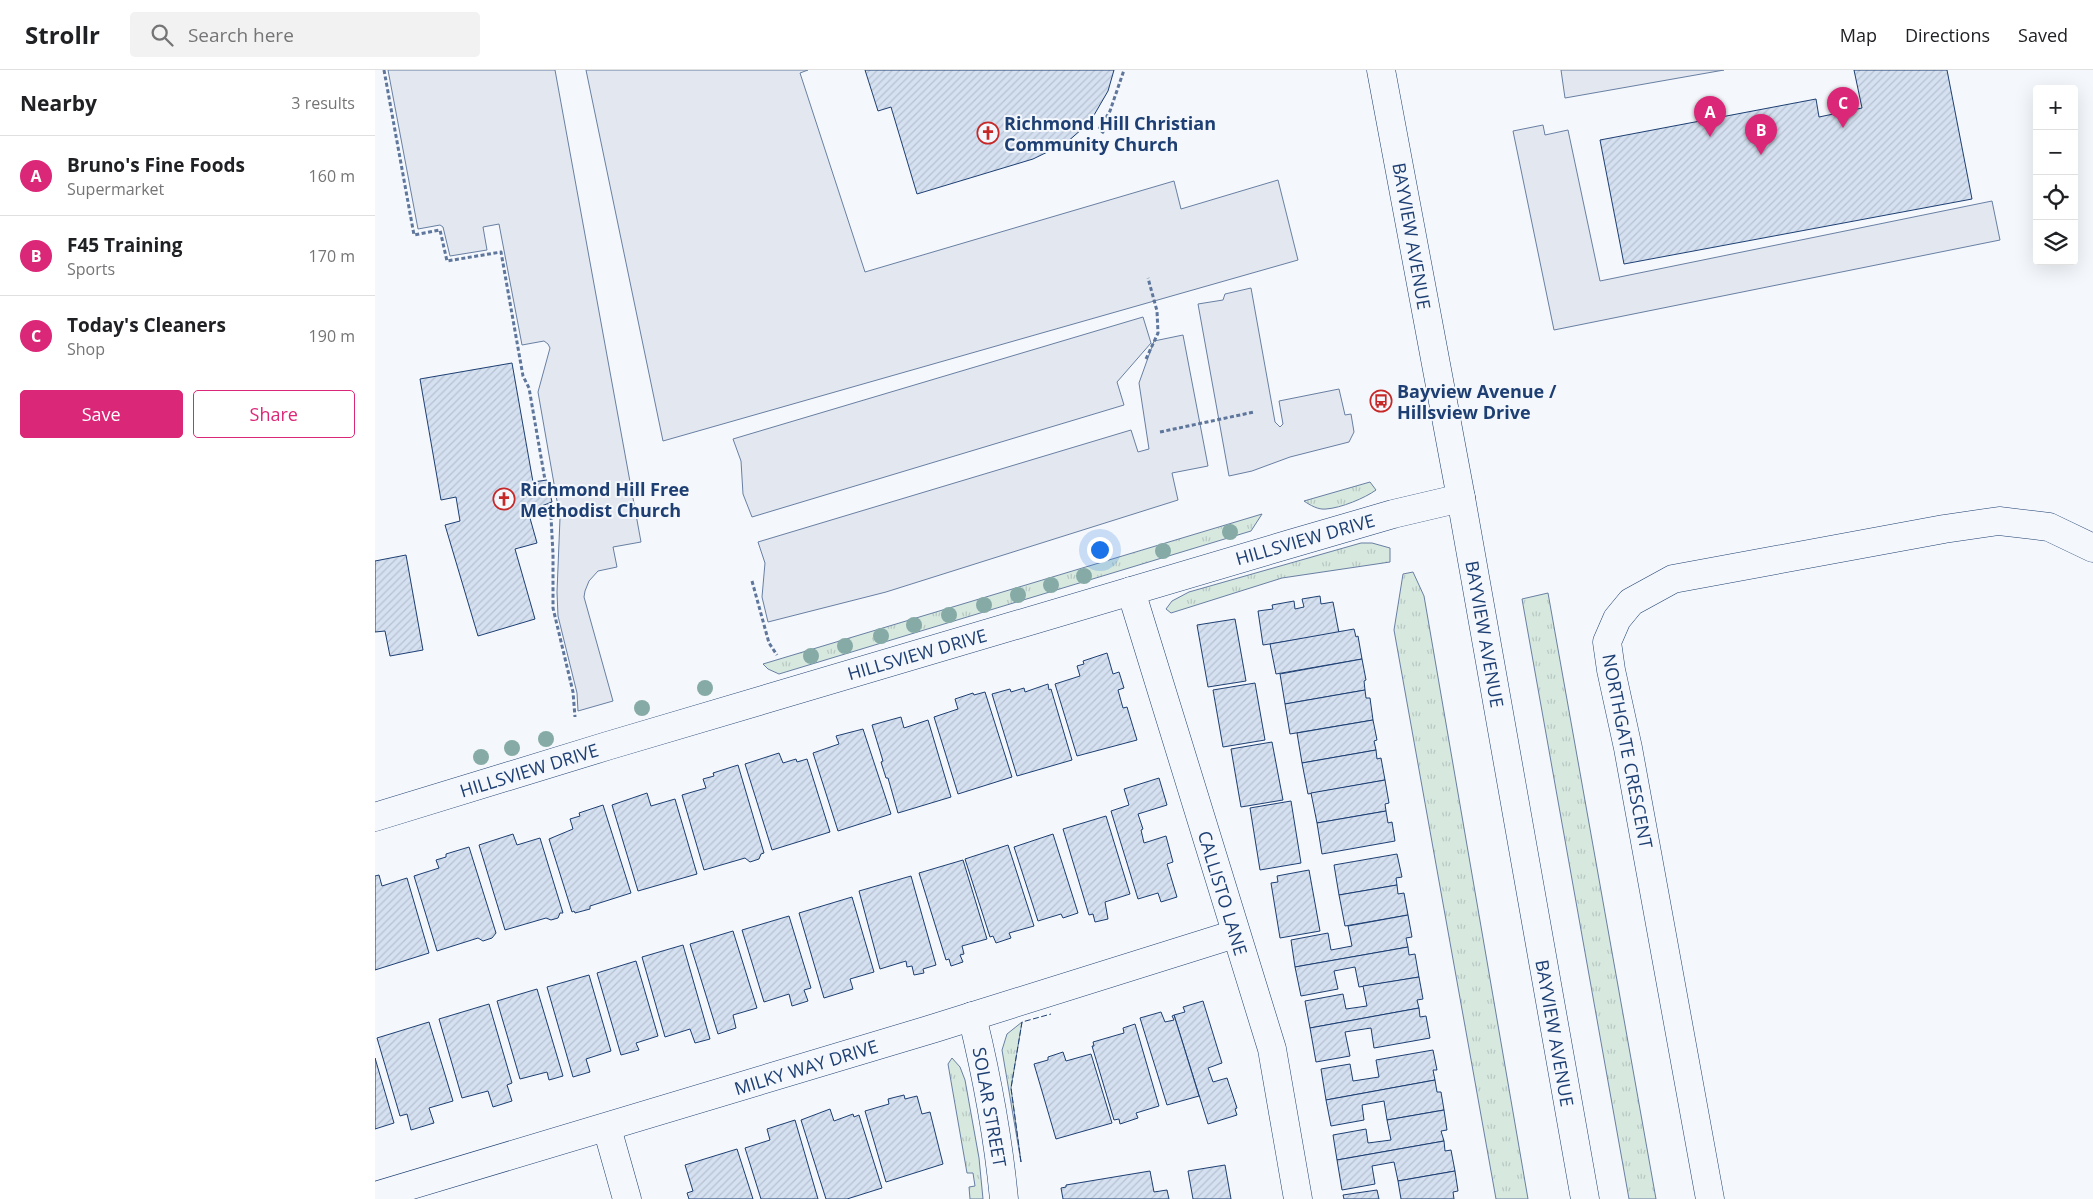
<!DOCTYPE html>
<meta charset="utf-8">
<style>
:root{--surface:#fff;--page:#f2f2f2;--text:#202124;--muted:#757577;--line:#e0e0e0;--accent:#db2777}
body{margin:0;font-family:"Open Sans",sans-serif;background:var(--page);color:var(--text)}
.controls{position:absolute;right:15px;top:15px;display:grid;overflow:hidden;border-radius:5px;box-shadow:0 5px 20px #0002}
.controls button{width:45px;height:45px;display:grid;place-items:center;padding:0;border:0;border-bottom:1px solid var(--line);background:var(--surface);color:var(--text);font:25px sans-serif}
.you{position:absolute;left:724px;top:479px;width:18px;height:18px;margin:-12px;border:4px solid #fff;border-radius:50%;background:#1a73e8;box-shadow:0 0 0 8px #1a73e833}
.badge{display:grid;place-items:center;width:32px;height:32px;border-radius:50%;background:var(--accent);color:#fff;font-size:16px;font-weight:700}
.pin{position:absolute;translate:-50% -41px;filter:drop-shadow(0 1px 2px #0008)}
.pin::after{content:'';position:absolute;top:26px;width:18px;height:15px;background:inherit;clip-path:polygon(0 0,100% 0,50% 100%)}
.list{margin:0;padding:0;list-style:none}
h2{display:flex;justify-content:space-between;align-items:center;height:65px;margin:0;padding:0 20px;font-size:21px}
h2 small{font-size:16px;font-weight:400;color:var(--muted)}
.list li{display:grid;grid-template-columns:32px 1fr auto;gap:15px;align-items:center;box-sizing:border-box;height:80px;padding:0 20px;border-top:1px solid var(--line)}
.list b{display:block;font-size:19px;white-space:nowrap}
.list p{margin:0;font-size:16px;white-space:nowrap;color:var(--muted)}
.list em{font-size:16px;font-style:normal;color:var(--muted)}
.actions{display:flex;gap:10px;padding:15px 20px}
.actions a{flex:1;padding:11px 0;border:1px solid var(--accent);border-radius:5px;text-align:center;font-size:18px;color:var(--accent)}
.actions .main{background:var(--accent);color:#fff}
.icon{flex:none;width:28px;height:28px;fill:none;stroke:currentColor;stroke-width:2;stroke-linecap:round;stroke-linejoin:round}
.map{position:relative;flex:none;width:1718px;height:1129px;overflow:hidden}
header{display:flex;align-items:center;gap:30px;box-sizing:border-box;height:70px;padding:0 25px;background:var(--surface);border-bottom:1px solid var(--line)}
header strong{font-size:24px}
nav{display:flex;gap:28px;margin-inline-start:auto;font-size:18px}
.search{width:350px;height:45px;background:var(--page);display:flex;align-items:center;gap:12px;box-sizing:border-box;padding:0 18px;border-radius:5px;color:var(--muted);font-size:19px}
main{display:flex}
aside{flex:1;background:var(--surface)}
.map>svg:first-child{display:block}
.grass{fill:url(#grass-tufts);stroke:#687fa3}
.parking{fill:#e3e8f0;stroke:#687fa3}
.building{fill:url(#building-hatch);stroke:#1d3f73}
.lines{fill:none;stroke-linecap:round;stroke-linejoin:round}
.street-casing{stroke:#1d3f73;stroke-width:29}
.secondary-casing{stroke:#1d3f73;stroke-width:29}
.path{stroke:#5e769c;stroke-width:3;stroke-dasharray:4 2.5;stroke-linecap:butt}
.street{stroke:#f4f7fb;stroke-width:28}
.secondary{stroke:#f4f7fb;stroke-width:28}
.fence{stroke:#1d3f73;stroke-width:1;stroke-dasharray:6 2.5;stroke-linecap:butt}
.tree{fill:#86aba6}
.labels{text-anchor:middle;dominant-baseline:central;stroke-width:4;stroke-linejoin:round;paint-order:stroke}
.poi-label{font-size:18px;font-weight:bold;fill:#1d3f73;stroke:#f4f7fb;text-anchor:start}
.street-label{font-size:18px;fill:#1d3f73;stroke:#f4f7fb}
</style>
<header>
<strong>Strollr</strong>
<div class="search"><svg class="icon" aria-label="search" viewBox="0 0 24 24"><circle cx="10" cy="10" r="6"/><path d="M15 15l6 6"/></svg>Search here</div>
<nav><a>Map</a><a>Directions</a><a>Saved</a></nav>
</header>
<main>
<aside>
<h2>Nearby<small>3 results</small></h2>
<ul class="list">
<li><span class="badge">A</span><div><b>Bruno's Fine Foods</b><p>Supermarket</p></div><em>160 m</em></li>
<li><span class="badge">B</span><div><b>F45 Training</b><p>Sports</p></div><em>170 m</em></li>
<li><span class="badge">C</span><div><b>Today's Cleaners</b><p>Shop</p></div><em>190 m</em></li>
</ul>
<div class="actions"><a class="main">Save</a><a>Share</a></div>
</aside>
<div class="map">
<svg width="1718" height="1129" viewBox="0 0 1718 1129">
<defs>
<pattern id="grass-tufts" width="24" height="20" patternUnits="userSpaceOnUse" patternTransform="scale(1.25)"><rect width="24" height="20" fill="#d7e8df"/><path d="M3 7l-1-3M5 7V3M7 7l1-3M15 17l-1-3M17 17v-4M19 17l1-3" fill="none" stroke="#b8c8c3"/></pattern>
<pattern id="building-hatch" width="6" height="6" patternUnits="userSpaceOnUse" patternTransform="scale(1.25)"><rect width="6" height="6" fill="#d5e0f0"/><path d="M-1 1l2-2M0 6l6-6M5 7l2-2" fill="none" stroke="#b6c1d1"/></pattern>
</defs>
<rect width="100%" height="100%" fill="#f4f7fb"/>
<g class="grass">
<path d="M995 412 1001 420C990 428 966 438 951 439 943 440 935 435 929 431Z"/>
<polygon points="887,444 876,461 404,604 393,599 388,594"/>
<polygon points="986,473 997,473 1015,478 1015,492 907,508 796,543 791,539 797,531 814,522"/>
<polygon points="1038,502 1049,526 1153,1129 1121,1129 1019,560 1028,504"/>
<polygon points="1173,523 1281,1129 1254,1129 1147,529"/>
<polygon points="647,952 636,1018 646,1092 627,980 632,964"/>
<polygon points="577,988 585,997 590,1010 604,1088 608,1129 595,1129 594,1117 600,1116 598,1103 592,1103 573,994"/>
</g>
<g class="parking">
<polygon points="13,0 180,0 266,472 238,477 242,497 223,501 214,511 210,521 209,527 238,631 203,641 202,623 183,546 182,522 185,448 163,322 175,278 173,274 169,271 147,275 124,154 108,157 112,180 75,186 68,157 65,155 43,159"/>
<polygon points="211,0 433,0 425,3 490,202 799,111 806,139 903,110 923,190 288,371"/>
<polygon points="1186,0 1349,0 1190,28"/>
<polygon points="1168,55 1170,65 1193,60 1225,211 1617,131 1625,170 1179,260 1138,61"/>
<polygon points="876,218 900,352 905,357 908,354 904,331 964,319 970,345 976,344 979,362 974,372 915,387 877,401 854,406 823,234 848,230 850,224"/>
<polygon points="768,247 776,273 742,312 749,335 377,447 368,424 366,391 358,369"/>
<polygon points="808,265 833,396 797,403 803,430 511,522 393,552 387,527 390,493 383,472 756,360 763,382 774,379 764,313 779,271"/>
</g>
<g class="building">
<polygon points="490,0 739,0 733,21 715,52 691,73 658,89 542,124 516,37 503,41"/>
<polygon points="1479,0 1572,0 1597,129 1249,194 1225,70 1441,29 1444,47 1487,38"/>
<polygon points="137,293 158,412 172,410 177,432 153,441 162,473 140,479 160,549 103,566 70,455 85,451 81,427 66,430 45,309"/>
<polygon points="31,485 48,580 15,586 10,561 0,562 0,491"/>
<polygon points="945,526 946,534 958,532 964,563 888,575 883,541 898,539 897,535 919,531 920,539 929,537 927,529"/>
<polygon points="860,549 871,611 833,617 822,555"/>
<polygon points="979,559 981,567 983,566 987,589 901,604 895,574"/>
<polygon points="732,583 738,604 744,602 749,618 743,620 748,638 752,637 762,670 702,686 680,614 705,606 702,596 709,594 708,591"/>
<polygon points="987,589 991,610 989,611 990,620 910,634 905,604"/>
<polygon points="880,613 890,670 848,677 838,620"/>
<polygon points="673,614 674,620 676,619 697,690 642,706 617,624 635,619 636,622 649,618 650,622"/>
<polygon points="990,620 991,628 995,628 998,650 915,664 910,634"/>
<polygon points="610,622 637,707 583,724 559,647 583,639 580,629 598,623 599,625"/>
<polygon points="526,647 529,658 553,650 576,727 523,743 513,708 511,708 506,692 508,691 497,655"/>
<polygon points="998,650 1002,670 999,671 1001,680 927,693 922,663"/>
<polygon points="488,659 516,744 463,761 438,683 464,674 461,666"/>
<polygon points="897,672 908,730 866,737 856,679"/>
<polygon points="1001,680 1002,689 1006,688 1010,710 933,724 927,693"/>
<polygon points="404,683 408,693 421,689 422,692 432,689 455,762 397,780 370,694"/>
<polygon points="363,695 389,783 386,784 384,789 375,792 370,788 329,800 307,725 331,718 328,709 339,706 338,703"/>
<polygon points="784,708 792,735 763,744 768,759 766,760 769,773 791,766 798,792 792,794 802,827 786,832 783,823 763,829 736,741 754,735 749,719"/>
<polygon points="1010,710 1014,733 1010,734 1011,741 942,753 936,723"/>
<polygon points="272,723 276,736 300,729 322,804 263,821 237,735"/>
<polygon points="916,731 926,793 885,800 875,738"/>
<polygon points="228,735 256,823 215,836 215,839 200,843 199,841 197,842 174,769 198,759 195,749 205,746 204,743"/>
<polygon points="1011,741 1013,753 1017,752 1020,771 947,784 942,753"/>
<polygon points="731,746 755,824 730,832 733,849 720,852 718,844 714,845 688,759"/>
<polygon points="138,764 142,775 165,768 188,843 185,843 183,848 176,850 171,848 130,860 104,775"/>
<polygon points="678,764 703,843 688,848 686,844 663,851 639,777"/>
<polygon points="633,775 659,856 634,863 636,868 621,873 618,866 615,867 590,789"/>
<polygon points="94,777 121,863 117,868 108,871 103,868 62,881 39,806 64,798 61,790 71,787 71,784"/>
<polygon points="1022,784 1027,807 1021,808 1022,815 964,825 959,795"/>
<polygon points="588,790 612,869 587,876 589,884 585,885 588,892 576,896 574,889 571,890 544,803"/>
<polygon points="934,800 945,861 905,868 896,813 903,812 902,806"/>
<polygon points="4,805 7,816 32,808 54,883 0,900 0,806"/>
<polygon points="536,806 561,895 548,899 549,903 539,905 537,896 532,897 531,891 505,899 484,821"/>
<polygon points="1022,815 1023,824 1029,823 1033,845 970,856 964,825"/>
<polygon points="477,827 499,902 475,909 478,919 449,928 424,843"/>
<polygon points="1033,845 1037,867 1031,868 1033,877 920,897 916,870 953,863 956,880 977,876 973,856"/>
<polygon points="414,846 436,918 429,920 433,931 417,936 414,924 389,932 367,860"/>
<polygon points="358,861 382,938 358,945 361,958 343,964 315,874"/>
<polygon points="308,875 335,969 320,973 315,959 290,967 267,887"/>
<polygon points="1033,877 1034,885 1040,884 1044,907 984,917 980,897 959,901 963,919 926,926 920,897"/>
<polygon points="261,891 283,966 261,973 264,980 246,985 222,903"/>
<polygon points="214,905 236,981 211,989 215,1002 198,1007 172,917"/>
<polygon points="1044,907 1048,929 1042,930 1044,938 935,958 930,931 968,924 971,939 992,936 988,916"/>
<polygon points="162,919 188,1006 174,1010 172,1002 145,1009 122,931"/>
<polygon points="828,931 847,993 833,998 838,1012 852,1008 862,1038 860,1039 862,1045 833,1054 799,945 810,942 808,937"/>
<polygon points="114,934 137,1013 132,1015 137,1031 118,1037 113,1021 87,1028 64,949"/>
<polygon points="1044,938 1045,947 1051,946 1055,968 999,978 996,958 970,962 975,986 941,992 935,958"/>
<polygon points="786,942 790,952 799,950 797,946 799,945 824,1026 792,1035 765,948"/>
<polygon points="54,952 78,1031 54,1038 59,1053 36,1060 32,1044 25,1046 2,968"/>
<polygon points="760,954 784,1036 761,1043 763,1048 745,1054 744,1049 739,1050 717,976 719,976 718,972 749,963 748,958"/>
<polygon points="1058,980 1062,1000 1058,1000 1060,1010 951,1030 946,999 975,994 978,1011 1004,1007 1001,990"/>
<polygon points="688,982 691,991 716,984 737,1053 681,1069 659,994 673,990 673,987"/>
<polygon points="0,988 19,1053 0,1059"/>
<polygon points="1060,1010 1062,1022 1066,1022 1069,1040 1012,1050 1009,1031 987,1035 989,1050 956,1056 951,1030"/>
<polygon points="529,1025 530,1029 542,1026 547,1044 555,1042 568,1094 511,1112 490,1041 514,1034 513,1029"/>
<polygon points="455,1039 459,1051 478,1044 479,1047 484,1045 507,1118 472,1129 451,1129 426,1050"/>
<polygon points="1069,1040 1072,1060 1066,1061 1069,1071 962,1090 958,1065 991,1059 993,1073 1016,1070 1012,1050"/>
<polygon points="420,1050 443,1129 386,1129 370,1078 395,1070 392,1059"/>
<polygon points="1069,1071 1070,1081 1076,1080 1080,1101 1023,1111 1019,1092 997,1096 1000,1114 967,1120 962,1090"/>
<polygon points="362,1079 378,1129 314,1129 312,1123 318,1121 310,1095"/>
<polygon points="850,1095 856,1129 818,1129 813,1101"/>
<polygon points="775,1101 779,1122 792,1120 794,1129 688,1129 686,1118 691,1117 691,1115"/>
<polygon points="1080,1101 1083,1121 1078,1122 1079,1129 1026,1129 1023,1111"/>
<polygon points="1002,1120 1004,1129 969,1129 968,1125"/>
</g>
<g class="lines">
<g class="street-casing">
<g id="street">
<polyline points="756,521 897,979 923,1129"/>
<polyline points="0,747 232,676 915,474 1018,444 1086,428"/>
<path d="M597 946C612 1007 623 1067 629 1129"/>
<polyline points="232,1058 252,1129"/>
<polyline points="0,1126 560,958 860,864"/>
<polyline points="1335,1129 1253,678 1236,600 1232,572 1242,549 1256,532 1298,509 1569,459 1624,451 1674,457 1718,478"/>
</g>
</g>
<g class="secondary-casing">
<polyline id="secondary" points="1006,0 1086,428 1210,1129"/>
</g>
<g class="path">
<polyline points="9,0 39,165 65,160 72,191 126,182 148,306 154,318 170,410"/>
<polyline points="729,63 724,59 735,41 749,0"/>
<polyline points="771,289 783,263 782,241 773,208"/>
<polyline points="785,362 879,342"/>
<polyline points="174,433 176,447 178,484 178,538 198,622 200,647"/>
<polyline points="377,511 394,573 402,585"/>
</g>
<use href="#street" class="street"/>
<use href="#secondary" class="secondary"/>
<polyline class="fence" points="646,1092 636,1018 647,952 676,944"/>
</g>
<g class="tree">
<circle cx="855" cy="462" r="8"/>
<circle cx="788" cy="481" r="8"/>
<circle cx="709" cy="506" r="8"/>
<circle cx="676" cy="515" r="8"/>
<circle cx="643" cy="525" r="8"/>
<circle cx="609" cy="535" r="8"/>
<circle cx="574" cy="545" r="8"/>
<circle cx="539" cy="555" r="8"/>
<circle cx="506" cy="566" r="8"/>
<circle cx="470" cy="576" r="8"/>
<circle cx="436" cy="586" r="8"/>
<circle cx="330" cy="618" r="8"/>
<circle cx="267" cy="638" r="8"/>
<circle cx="171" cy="669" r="8"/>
<circle cx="137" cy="678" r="8"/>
<circle cx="106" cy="687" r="8"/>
</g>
<defs>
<g id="church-ring" transform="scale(1.125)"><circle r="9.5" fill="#f4f7fb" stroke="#c62828" stroke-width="1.5"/><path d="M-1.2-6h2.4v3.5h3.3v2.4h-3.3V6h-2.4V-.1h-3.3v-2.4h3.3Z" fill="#c62828"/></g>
<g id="bus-ring" transform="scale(1.125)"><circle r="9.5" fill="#f4f7fb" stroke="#c62828" stroke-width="1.5"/><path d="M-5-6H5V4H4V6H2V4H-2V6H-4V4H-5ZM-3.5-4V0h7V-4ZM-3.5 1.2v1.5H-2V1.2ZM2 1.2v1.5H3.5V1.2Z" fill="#c62828"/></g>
</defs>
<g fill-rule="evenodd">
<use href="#church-ring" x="613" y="63"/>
<use href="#bus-ring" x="1006" y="331"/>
<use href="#church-ring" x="129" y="429"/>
</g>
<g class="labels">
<g class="poi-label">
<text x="629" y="53">Richmond Hill Christian<tspan x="629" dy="21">Community Church</tspan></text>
<text x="1022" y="321">Bayview Avenue /<tspan x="1022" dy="21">Hillsview Drive</tspan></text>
<text x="145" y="419">Richmond Hill Free<tspan x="145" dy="21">Methodist Church</tspan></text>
</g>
<g class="street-label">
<text transform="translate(1037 166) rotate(80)">BAYVIEW AVENUE</text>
<text transform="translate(930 469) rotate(-16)">HILLSVIEW DRIVE</text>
<text transform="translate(1110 564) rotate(80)">BAYVIEW AVENUE</text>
<text transform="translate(542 584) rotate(-16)">HILLSVIEW DRIVE</text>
<text transform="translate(1253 681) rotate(79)">NORTHGATE CRESCENT</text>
<text transform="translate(154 700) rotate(-17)">HILLSVIEW DRIVE</text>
<text transform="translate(848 823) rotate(73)">CALLISTO LANE</text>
<text transform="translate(1180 963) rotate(80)">BAYVIEW AVENUE</text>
<text transform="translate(431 997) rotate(-17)">MILKY WAY DRIVE</text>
<text transform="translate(615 1037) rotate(80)">SOLAR STREET</text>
</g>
</g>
</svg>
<div class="controls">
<button>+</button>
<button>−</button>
<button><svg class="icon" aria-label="locate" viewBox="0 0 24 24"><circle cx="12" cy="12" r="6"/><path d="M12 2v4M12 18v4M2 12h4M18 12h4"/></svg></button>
<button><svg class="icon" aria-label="layers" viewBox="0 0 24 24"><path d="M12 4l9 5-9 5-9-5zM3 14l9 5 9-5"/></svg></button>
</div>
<div class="you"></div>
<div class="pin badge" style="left:1335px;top:67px">A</div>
<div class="pin badge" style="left:1386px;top:85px">B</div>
<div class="pin badge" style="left:1468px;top:58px">C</div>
</div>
</main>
